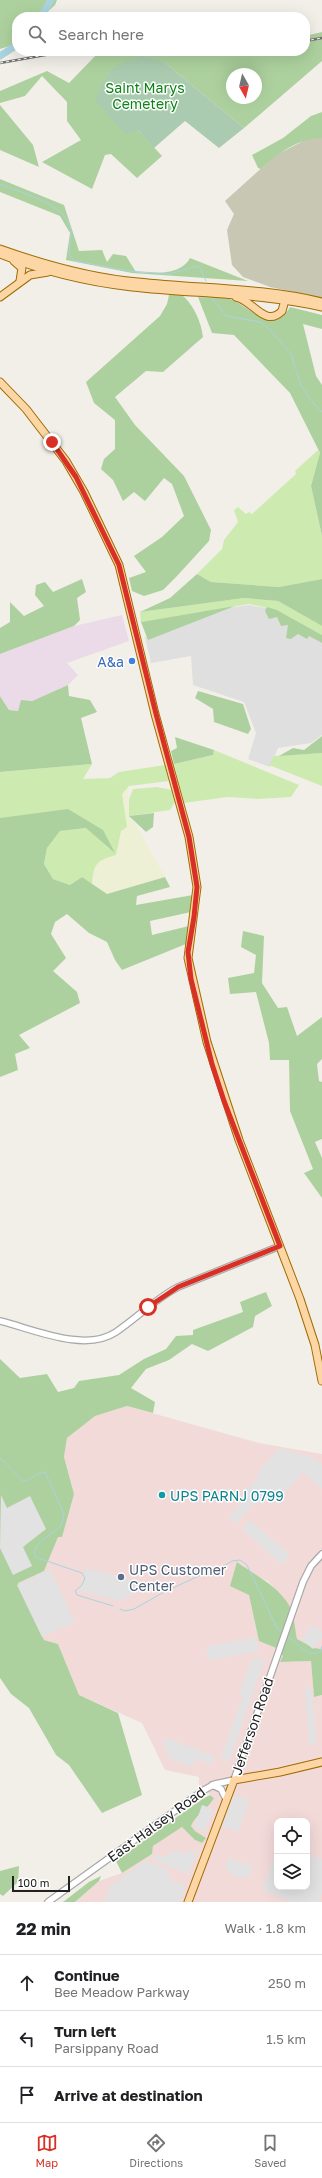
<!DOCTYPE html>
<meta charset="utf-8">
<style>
:root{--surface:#fff;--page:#f6f6f6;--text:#202124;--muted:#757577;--line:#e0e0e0;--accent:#d93025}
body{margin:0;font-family:"Golos Text",sans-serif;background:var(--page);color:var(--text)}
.controls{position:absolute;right:12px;bottom:12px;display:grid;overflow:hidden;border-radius:8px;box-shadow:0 4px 16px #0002}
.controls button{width:36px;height:36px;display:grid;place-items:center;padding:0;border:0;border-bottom:1px solid var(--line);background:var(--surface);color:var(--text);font:20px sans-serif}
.compass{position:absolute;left:226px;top:68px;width:36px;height:36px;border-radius:50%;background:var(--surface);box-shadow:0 4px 16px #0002;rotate:172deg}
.scale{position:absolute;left:12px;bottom:10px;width:58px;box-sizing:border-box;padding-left:4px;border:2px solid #222;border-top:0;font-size:11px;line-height:14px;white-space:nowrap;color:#222;-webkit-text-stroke:3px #fff;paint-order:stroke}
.stop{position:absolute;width:12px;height:12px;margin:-9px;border:3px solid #d93025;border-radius:50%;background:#fff}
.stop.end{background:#d93025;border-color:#fff;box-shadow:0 1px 4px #0008}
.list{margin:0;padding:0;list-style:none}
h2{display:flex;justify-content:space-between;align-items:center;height:52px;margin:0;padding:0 16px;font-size:17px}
h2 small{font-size:13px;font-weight:400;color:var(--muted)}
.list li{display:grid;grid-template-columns:26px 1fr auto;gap:12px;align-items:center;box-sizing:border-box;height:56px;padding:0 16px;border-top:1px solid var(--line)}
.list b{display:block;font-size:15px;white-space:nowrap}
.list p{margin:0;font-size:13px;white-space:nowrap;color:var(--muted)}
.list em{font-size:13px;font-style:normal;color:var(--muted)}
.icon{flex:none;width:22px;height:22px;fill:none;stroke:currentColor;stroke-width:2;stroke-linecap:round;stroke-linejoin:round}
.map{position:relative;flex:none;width:322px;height:1902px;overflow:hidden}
.search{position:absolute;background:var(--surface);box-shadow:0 4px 16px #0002;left:12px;right:12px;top:12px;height:44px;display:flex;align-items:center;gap:10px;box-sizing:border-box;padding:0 14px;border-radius:16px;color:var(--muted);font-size:15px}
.sheet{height:220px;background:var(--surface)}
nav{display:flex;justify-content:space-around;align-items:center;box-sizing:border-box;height:56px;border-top:1px solid var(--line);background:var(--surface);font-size:11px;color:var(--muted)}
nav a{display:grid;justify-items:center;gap:2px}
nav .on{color:var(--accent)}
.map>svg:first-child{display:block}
.residential{fill:#e0dfdf}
.commercial{fill:#f2dad9;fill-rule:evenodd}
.industrial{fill:#ebdbe8}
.construction{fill:#c7c7b4}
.farmland{fill:#eef0d5}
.grass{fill:#cdebb0}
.forest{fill:#add19e;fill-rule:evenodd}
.cemetery{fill:#aacbaf}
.parking{fill:#e2e2e2}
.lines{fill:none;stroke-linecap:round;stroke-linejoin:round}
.stream{stroke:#aad3df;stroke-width:1}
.river{stroke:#aad3df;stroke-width:7}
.minor-casing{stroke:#a9a9a9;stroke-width:8}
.major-casing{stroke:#a06b00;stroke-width:9}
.minor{stroke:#fff;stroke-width:5.5}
.major{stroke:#fcd6a4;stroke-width:7}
.rail-casing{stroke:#707070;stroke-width:2.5}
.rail{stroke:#fff;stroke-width:1;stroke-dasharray:3;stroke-linecap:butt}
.route{stroke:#d93025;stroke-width:5}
.shop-dot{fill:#3f7fe0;stroke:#fff;stroke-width:1.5}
.culture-dot{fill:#0f9aa8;stroke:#fff;stroke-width:1.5}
.service-dot{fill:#5c6f8a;stroke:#fff;stroke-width:1.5}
.labels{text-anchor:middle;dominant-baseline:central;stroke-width:3;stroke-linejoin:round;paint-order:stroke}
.park-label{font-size:14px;fill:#0c8416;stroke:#fff}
.shop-label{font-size:14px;fill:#366cbe;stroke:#fff;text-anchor:end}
.culture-label{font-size:14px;fill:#0d838f;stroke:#fff;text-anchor:start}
.service-label{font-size:14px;fill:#4e5e75;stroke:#fff;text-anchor:start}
.street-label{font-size:14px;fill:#222;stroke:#fff}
</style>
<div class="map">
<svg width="322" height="1902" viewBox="0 0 322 1902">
<rect width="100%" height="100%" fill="#f2efe9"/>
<polygon class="residential" points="249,605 266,608 322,641 322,735 311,743 278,748 270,767 248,759 256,733 244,702 193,685 191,656 151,663 145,637 215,610"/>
<path class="commercial" d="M127 1406 259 1443 322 1454V1649L314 1648 297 1639 289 1606 268 1581 255 1576 237 1562 249 1594 259 1641 276 1648 283 1656 281 1662 311 1661 314 1697 322 1695V1902H75L99 1881 122 1873 152 1854 153 1846 182 1827 195 1840 202 1843 206 1838 195 1831 191 1826 194 1819 214 1798 199 1785V1777L165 1770 142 1723 79 1695 58 1644 44 1640 17 1583 44 1571 74 1494 64 1457 67 1438 95 1416ZM277 1821H307V1887H277Z"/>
<polygon class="industrial" points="122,615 129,641 67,663 78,675 68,685 32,701 18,711 9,710 0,696 0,654 74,626"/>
<polygon class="construction" points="309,138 322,138 322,298 270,287 243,277 232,265 227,230 234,214 225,201 276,155"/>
<polygon class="farmland" points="128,786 129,816 136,824 165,877 107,894 82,877 70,885 60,831 86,828 103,830 68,809"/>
<g class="grass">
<polygon points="318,450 320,454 311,486 322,536 322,579 279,587 211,582 197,574 222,549 224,540 238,522 234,510 238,507 246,514 249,512 252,514 296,474 295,471"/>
<polygon points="244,598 278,601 322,626 322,635 277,610 249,604 141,622 140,612"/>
<polygon points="214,750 299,785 291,797 258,799 227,797 184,803 174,764 213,755"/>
<polygon points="322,753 322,786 269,765 274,756"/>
<path d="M92 764 83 779 110 778 119 772 165 765 169 781 129 786 122 794 127 827 121 831 116 855C96 861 94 863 92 884L82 877 70 885 53 879 44 864 47 848 60 831 86 828 103 830 0 818V772Z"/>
<polygon points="157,787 172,790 175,802 170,810 129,816 129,799 133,789"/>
</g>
<g class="forest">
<polygon points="0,0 57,0 55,5 42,17 17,17 17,39 10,46 0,49"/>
<path d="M322 32V61L244 128 164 62 138 130 162 156 137 178 111 154 105 155 92 189 42 162 81 140 67 121V102L42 76 25 96 0 103V91L47 71 69 83 100 51H305V36ZM232 74H256V98H232Z"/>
<polygon points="0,105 33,145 39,167 0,150"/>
<path d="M322 112V138C299 138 278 153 261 169L258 168 252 155 283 138 311 116Z"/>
<path d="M0 179 64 205 79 251 102 250 107 262 113 254 126 256 136 272C154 273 180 276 190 258L248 281 132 273 66 260 70 233 60 216 0 192Z"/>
<path d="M169 295H182C194 305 201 322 203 337L163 372 146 371 115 397 135 425 184 476 211 530 209 541 177 576 163 590 144 596 132 591 129 578 146 572 134 556 162 537 184 516 172 484 164 478 145 501 134 492 123 501 113 480 101 469 104 459 115 449V420L94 403 86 382 160 316 167 304Z"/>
<path d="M198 297C208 298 222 296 232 300 251 307 273 337 290 307L322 315V329L303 324 316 376 322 385V536L311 486 320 453 290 393 234 335 212 333Z"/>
<polygon points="197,574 211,582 279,587 322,579 322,626 278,601 244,598 140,612 170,598"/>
<polygon points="82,579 86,592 77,598 80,620 74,626 0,654 0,628 10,622 10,602 24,616 44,606 35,595 36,585 45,582 53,592"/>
<polygon points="235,606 148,640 141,622"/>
<polygon points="267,607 277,610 322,635 322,643 309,636 307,639 298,634 291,639 286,638 288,625 281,626 277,617 269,619 265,611"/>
<polygon points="68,685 69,696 90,700 97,712 81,718 92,764 0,772 0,696 9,710 18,711 21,700 32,701"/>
<polygon points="198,691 243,704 251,729 248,734 214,722 213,709 195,698"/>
<polygon points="322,736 322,753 279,756 293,748 304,750"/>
<polygon points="175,737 214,750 213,755 174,764 171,751 177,748"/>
<polygon points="68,809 103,830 115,853 86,828 60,831 47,848 44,864 53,879 70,885 82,877 107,894 165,877 170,887 137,896 136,905 193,895 191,912 150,921 152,935 189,926 186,944 122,970 115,960 107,942 89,933 67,914 55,922 51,934 66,958 53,971 77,992 80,1003 19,1035 30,1048 15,1054 18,1070 0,1077 0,818"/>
<polygon points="154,813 153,827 146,832 129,816"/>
<polygon points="243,931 264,936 262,983 278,1008 287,1007 297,1036 322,1017 322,1059 317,1064 319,1081 322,1082 322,1139 315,1142 322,1158 322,1198 304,1173 313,1169 290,1111 289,1060 270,1060 269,1043 256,992 230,994 228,978 254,973 256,955 241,947"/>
<polygon points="266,1292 272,1306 255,1316 253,1327 208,1351 192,1344 169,1360 146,1369 131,1388 155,1402 153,1413 127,1406 95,1416 67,1438 64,1457 74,1494 62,1537 58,1537 44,1571 18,1583 44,1640 58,1644 79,1695 118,1713 142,1795 102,1813 69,1765 56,1755 29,1708 11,1694 0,1678 0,1359 20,1378 47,1374 58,1392 74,1388 79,1381 119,1375 144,1359 166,1349 176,1336 193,1335 193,1330 243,1312 240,1302"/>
<path d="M237 1562C256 1576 276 1584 289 1605 294 1614 295 1629 297 1639L314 1648 322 1649V1695L314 1697 311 1661 280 1662 283 1656 276 1648 259 1641 249 1595 230 1586Z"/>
<path d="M210 1795 214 1798C208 1809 196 1814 191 1826L195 1831 206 1838 202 1843 195 1840 182 1827 153 1846 152 1854 122 1873 116 1861 181 1814C191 1808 199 1800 210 1795Z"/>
<polygon points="19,1866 18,1882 3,1896 0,1894 0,1871"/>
<polygon points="101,1876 99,1881 75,1902 63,1902 89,1882"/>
</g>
<path class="cemetery" d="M143 56 164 62 244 128 219 148 185 121 154 148 138 130 125 134 95 100C110 69 110 66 143 56Z"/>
<g class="parking">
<polygon points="279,1448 314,1458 322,1465 322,1489 303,1472 283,1495 275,1489 261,1505 256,1501 235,1524 229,1518 247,1497 244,1493 259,1476 257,1473"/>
<polygon points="1,1495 7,1508 30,1496 46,1529 23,1547 32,1566 13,1575 0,1548"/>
<polygon points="250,1520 290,1555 282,1565 242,1529"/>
<polygon points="86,1568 152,1585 120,1601 80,1591"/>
<polygon points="50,1569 75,1622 42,1637 17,1585"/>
<polygon points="313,1625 322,1632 322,1638 313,1649 301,1639"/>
<polygon points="256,1637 259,1651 209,1660 206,1647"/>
<polygon points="265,1658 229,1761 221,1758 243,1696 239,1694 251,1660"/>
<polygon points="305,1687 311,1687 316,1744 309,1745"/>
<polygon points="168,1739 215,1756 211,1765 196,1759 192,1767 168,1758 163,1740"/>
<polygon points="234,1795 249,1800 238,1832 222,1826"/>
<polygon points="202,1805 213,1809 205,1832 194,1828"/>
<polygon points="176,1850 186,1854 188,1851 197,1854 189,1874 153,1860 155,1854 163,1857"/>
<polygon points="277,1850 277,1887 307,1887 307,1854 322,1859 322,1893 319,1902 292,1902 262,1890"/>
<polygon points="229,1858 253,1867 250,1876 240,1878 231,1874 225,1868"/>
<polygon points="145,1861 167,1869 172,1881 186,1886 180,1902 104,1902 111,1885"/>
</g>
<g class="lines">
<g class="stream">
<path d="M0 184C21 193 64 203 70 227 72 237 69 246 69 255L75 261 129 271 170 274 196 266 200 268 206 281"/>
<polyline points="211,297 226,316 260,322 270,330 291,354 301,385 308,397 322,412"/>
<path d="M0 1459C9 1463 19 1480 24 1481 31 1481 37 1472 45 1472L64 1514 61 1526C52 1535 32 1542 35 1557L82 1573 85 1578 82 1585 75 1591 77 1595 113 1606"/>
<polyline points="120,1609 125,1611 134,1609 164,1592 201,1575 213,1572 232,1561 240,1560 247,1565 277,1628 282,1632"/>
<path d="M287 1636C298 1642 305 1658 320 1652L322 1646"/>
</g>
<g class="river">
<polyline points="41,17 51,0"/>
<polyline points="0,56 17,45"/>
</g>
<g class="minor-casing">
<g id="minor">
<path d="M0 1321C33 1329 85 1353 116 1332 137 1318 155 1299 178 1287L280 1246"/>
<polyline points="212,1785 221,1789 226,1799"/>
<polyline points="48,1902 204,1790 215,1784 234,1780 303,1582 311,1566 322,1554"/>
</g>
</g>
<g class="major-casing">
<g id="major">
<path d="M0 249C45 265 91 278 138 282 201 289 260 287 322 302"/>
<path d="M0 254C42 271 87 282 132 287 196 294 259 293 322 307"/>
<polyline points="14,261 22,268 20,281"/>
<polyline points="0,297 30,275 48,272"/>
<path d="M236 297C254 301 265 328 282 311L285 300"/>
<polyline points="0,382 26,409 66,461 84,492 119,565 155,714 189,837 197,887 188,958 207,1042 239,1140 300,1299 315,1345 322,1381"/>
<polyline points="188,1902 234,1780 280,1772 322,1762"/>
</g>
</g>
<use href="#minor" class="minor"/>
<use href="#major" class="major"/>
<g class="rail-casing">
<g id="rail">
<polyline points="305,41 322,38"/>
<polyline points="0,63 68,51"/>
</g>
</g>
<use href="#rail" class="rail"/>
</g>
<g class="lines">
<polyline class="route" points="52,442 76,477 119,565 156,714 189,837 197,887 194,917 188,952 191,979 212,1064 224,1101 280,1246 178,1287 148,1307"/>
</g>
<circle class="shop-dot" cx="132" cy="661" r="4"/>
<circle class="culture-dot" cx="162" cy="1495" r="4"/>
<circle class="service-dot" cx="121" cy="1577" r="4"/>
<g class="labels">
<g class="park-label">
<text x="145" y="87">Saint Marys<tspan x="145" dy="16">Cemetery</tspan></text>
</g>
<g class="shop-label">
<text x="124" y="661">A&amp;a</text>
</g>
<g class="culture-label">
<text x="170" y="1495">UPS PARNJ 0799</text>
</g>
<g class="service-label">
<text x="129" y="1569">UPS Customer<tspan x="129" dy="16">Center</tspan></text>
</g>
<g class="street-label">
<text transform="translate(252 1726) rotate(-71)">Jefferson Road</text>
<text transform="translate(156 1824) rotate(-36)">East Halsey Road</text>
</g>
</g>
</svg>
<div class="controls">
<button><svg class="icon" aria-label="locate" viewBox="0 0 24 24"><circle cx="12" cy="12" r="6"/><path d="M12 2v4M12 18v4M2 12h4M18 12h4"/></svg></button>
<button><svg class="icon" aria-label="layers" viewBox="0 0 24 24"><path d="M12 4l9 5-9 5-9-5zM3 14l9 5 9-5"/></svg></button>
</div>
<svg class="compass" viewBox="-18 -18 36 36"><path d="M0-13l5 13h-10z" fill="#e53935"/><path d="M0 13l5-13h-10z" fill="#757577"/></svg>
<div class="scale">100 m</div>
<div class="stop" style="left:148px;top:1307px"></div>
<div class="stop end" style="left:52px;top:442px"></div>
<div class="search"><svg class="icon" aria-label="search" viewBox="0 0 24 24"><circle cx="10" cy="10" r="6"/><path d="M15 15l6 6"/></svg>Search here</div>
</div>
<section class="sheet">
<h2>22 min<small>Walk · 1.8 km</small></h2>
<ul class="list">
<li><svg class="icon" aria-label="ahead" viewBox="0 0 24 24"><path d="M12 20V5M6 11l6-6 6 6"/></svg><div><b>Continue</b><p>Bee Meadow Parkway</p></div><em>250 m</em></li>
<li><svg class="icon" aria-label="left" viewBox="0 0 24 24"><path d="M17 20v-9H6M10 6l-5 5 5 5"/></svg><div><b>Turn left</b><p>Parsippany Road</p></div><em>1.5 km</em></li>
<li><svg class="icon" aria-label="arrive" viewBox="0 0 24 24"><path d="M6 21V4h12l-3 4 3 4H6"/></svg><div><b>Arrive at destination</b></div></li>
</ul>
</section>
<nav>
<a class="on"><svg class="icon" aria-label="map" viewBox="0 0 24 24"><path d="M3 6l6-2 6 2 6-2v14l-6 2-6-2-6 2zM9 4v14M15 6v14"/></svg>Map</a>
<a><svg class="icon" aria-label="directions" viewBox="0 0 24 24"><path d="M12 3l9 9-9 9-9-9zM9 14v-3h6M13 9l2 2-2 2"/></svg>Directions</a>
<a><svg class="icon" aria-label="saved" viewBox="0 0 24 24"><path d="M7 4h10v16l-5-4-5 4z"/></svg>Saved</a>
</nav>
